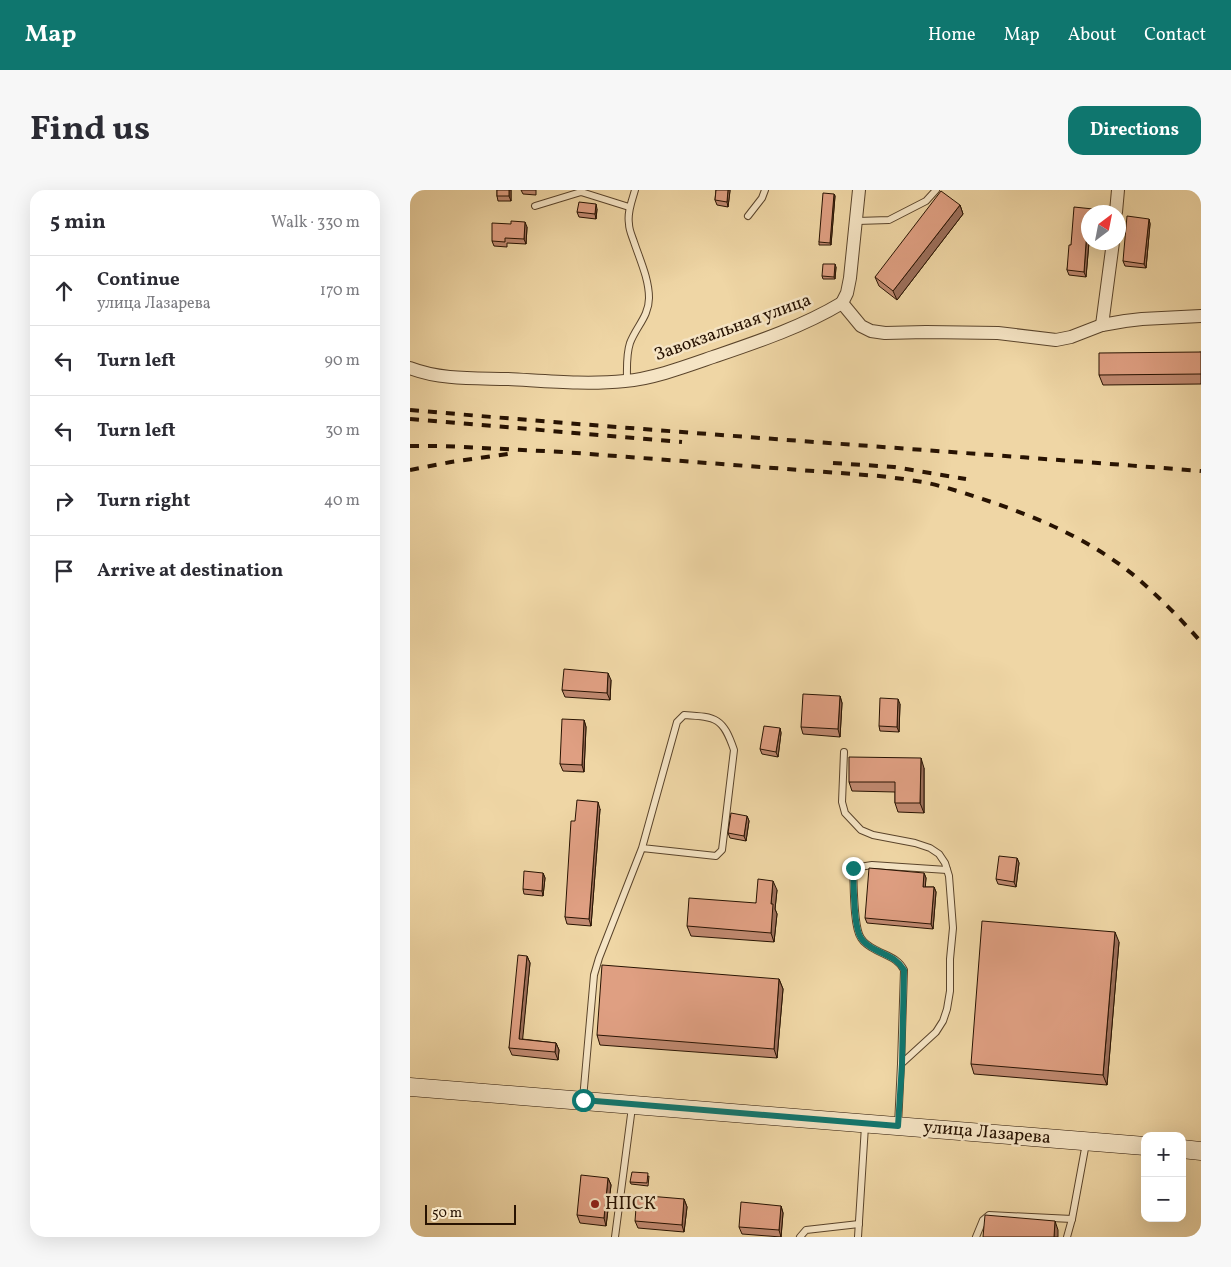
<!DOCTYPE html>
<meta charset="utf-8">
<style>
:root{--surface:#fff;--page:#f7f7f7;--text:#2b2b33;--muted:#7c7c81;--line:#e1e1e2;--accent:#0f766e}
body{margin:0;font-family:Vollkorn,serif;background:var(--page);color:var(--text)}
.controls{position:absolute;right:15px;bottom:15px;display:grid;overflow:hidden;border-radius:10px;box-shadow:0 5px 20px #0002}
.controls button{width:45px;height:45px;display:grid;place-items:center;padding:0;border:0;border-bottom:1px solid var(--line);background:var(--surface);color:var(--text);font:25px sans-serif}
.compass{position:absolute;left:671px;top:15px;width:45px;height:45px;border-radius:50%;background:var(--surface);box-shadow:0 5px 20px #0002;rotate:32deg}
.scale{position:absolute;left:15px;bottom:12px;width:91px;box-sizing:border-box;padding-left:5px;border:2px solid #281302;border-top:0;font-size:14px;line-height:18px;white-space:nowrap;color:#281302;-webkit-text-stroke:4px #f5e4c4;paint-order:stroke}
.stop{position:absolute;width:15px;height:15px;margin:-11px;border:4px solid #0f766e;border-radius:50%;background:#fff}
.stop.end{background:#0f766e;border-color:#fff;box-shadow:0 1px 5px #0008}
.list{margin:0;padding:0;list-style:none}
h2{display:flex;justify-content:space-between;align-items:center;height:65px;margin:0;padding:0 20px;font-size:21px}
h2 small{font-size:16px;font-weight:400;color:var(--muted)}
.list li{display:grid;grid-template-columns:32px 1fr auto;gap:15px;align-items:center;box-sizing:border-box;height:70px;padding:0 20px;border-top:1px solid var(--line)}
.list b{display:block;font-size:19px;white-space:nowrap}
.list p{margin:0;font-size:16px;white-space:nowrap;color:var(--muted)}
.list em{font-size:16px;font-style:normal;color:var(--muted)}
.icon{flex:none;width:28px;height:28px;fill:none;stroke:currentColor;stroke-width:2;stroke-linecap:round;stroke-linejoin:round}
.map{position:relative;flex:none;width:791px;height:1047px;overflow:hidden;border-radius:15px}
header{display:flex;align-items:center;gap:30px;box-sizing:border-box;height:70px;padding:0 25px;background:var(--accent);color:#fff}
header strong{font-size:24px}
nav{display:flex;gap:28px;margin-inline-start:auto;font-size:18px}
.intro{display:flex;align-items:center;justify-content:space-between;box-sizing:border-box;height:120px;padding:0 30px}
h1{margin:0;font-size:35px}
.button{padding:12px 22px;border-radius:15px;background:var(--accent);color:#fff;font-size:18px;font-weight:700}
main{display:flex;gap:30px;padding:0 30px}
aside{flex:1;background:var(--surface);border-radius:15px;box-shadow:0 5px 20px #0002}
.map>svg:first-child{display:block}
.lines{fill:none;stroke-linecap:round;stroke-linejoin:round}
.service-casing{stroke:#5a442b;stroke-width:8}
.minor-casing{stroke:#5a442b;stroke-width:14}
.secondary-casing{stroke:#281302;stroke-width:19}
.service{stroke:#f5e4c4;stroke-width:6}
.minor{stroke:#f5e4c4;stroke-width:12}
.secondary{stroke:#f5e4c4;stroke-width:18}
.rail{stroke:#281302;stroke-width:4;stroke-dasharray:9 9;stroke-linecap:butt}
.wall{fill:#c08970;stroke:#281302}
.shaded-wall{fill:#9c6f5b;stroke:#281302}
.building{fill:#df9f82;stroke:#281302}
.route{stroke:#0f766e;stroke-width:6}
.poi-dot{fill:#8f2418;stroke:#f5e4c4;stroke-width:2}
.labels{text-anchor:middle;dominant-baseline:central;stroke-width:5;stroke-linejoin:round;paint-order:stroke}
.street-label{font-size:18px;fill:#281302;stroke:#f5e4c4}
.poi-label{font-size:18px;fill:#281302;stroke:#f5e4c4;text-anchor:start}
</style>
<header>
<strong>Map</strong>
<nav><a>Home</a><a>Map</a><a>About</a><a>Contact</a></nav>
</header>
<div class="intro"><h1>Find us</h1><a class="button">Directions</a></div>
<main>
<aside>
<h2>5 min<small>Walk · 330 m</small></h2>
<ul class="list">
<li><svg class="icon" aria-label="ahead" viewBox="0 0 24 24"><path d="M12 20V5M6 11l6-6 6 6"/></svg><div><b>Continue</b><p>улица Лазарева</p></div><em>170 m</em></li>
<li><svg class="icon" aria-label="left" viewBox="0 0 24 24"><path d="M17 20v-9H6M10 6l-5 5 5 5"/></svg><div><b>Turn left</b></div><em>90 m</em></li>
<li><svg class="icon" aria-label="left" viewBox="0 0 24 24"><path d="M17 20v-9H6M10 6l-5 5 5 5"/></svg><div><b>Turn left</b></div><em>30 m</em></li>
<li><svg class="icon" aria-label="right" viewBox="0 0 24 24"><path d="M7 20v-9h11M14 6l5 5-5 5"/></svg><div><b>Turn right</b></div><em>40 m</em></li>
<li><svg class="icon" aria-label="arrive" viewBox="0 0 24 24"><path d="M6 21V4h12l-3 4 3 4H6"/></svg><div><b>Arrive at destination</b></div></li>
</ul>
</aside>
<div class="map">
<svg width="791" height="1047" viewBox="0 0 791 1047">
<rect width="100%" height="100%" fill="#efd6a5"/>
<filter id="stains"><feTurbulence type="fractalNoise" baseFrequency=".004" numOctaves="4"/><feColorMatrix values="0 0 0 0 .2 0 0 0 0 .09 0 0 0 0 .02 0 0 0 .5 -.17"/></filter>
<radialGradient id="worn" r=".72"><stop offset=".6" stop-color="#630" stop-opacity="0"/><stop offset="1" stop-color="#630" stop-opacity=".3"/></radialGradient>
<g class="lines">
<g class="service-casing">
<g id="service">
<polyline points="125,16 171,2 219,17"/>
<polyline points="338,26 352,8 355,0"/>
<polyline points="447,31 479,30 516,11 526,0"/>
<path d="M217 191C217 179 216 165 220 153 226 137 239 126 239 108 239 89 230 70 224 52 222 46 219 40 219 34 217 22 222 11 225 0"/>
<polyline points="434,562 432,612 435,623 451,640 463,645 505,653 520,658 529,664 535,673 539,686 543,738 540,769 540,801 537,819 533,831 526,842 491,874 488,935"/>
<path d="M491 874 494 780C488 768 477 766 466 760 460 757 454 753 451 748 443 737 444 693 443 678L462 675 537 680"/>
<path d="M173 909 184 785 189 768 232 658 267 532 274 525C307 527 313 528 324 560L312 660 306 666 232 658"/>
<polyline points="205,1047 222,917"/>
<polyline points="390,1047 396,1040 449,1034"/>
<polyline points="448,1047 455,936"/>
<polyline points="566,1047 573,1030 579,1025 662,1029"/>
<polyline points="657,1047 662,1029 676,953"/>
</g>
</g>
<g class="minor-casing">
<g id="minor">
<polyline points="706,22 708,0"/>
<polyline points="432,113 451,136 461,141 475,143 516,142 588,143 646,150 661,147 692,135 715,131 732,129 791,126"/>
<polyline points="432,113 437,103 440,88 449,0"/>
<polyline points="692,135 703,52"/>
<path d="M0 178C31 190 65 188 98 189 136 191 176 195 215 191 242 189 277 176 303 167 347 152 392 137 432 113"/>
</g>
</g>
<g class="secondary-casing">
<g id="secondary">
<polyline points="0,897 735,956"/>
<polyline points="772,959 791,961"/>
</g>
</g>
<use href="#service" class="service"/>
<use href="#minor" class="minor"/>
<use href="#secondary" class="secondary"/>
<g class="rail">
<path d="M0 220C263 243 527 260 791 281"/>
<polyline points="0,229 272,252"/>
<path d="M0 256H33L153 262 469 286C486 288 502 290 518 293 535 297 551 302 566 307 623 325 680 349 726 387 749 407 771 429 791 452"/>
<polyline points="423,273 484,277 556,289"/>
<polyline points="0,280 41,272 98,264"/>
</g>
</g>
<g class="wall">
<polygon points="87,0 101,0 101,11 88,11 87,6"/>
<polygon points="111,0 126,0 126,5 113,4"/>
<polygon points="306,0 320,0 318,17 307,15 305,10"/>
<polygon points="424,4 425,6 421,55 409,55 409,52"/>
<polygon points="550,15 553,24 487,110 469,96 465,87"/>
<polygon points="187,19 186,29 169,27 167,22"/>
<polygon points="678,22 679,52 676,87 659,85 657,80 661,55"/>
<polygon points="739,29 740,34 736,78 715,76 713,71"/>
<polygon points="117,37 116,54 97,53 97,57 84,56 82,51"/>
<polygon points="426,77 425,89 413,89 412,86"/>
<polygon points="791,162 791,194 693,195 689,185"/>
<polygon points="201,490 200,510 155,507 152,500"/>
<polygon points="430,506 432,513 430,547 393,544 391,537"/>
<polygon points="490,514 489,542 470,541 469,536"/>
<polygon points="174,530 176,537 174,582 153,581 150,574"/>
<polygon points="370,538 371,543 368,567 352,564 350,559"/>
<polygon points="514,578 514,623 488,622 485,613 485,602 442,601 439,592"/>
<polygon points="190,619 181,736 157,734 155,727"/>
<polygon points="337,626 339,631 336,651 320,648 318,643"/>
<polygon points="607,668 609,673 606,697 588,694 586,689"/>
<polygon points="133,683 135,688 133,706 114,704 113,699"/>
<polygon points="514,683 516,688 515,697 524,697 526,702 523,739 457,733 455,728"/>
<polygon points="367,700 365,719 367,724 364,752 281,746 277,736 346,713"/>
<polygon points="709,752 697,895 564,884 561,874"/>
<polygon points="117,766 120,773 112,849 146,853 149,860 148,870 102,865 99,858"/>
<polygon points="369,789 373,799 367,868 190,855 187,845"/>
<polygon points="239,986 238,996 221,994 220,992"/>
<polygon points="198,988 201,995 196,1036 170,1033 167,1025"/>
<polygon points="274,1009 277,1017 274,1042 228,1038 225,1031"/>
<polygon points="371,1016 373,1023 371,1047 332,1044 329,1037"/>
</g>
<g class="shaded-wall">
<polygon points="99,0 101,0 101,11 99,6"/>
<polygon points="318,0 320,0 320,1 318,17 317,12"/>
<polygon points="424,4 425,6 421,55 420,53"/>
<polygon points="186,14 187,19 186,29 185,24"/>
<polygon points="550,15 553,24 487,110 483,101"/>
<polygon points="739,29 740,34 736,78 734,74"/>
<polygon points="115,32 117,37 116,54 114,49"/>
<polygon points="677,40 678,43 679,52 676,87 674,82"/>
<polygon points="425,74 426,77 425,89 424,87"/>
<polygon points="198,483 201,490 200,510 197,503"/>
<polygon points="430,506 432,513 430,547 428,539"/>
<polygon points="488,509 490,514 489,542 487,537"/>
<polygon points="174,530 176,537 174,582 172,575"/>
<polygon points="370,538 371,543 368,567 366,562"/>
<polygon points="511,568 514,578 514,623 510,613"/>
<polygon points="188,612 190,619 181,736 179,729"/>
<polygon points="337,626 339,631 336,651 334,646"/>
<polygon points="607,668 609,673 606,697 604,692"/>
<polygon points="133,683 135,688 133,706 132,701"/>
<polygon points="514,683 516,688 515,701 513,697"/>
<polygon points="363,691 367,700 365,719 367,724 364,752 361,743 361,714"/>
<polygon points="524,697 526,702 523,739 521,734"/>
<polygon points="705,742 709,752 697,895 693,885"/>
<polygon points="117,766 120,773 112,856 109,849"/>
<polygon points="369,789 373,799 367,868 364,859"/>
<polygon points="146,853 149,860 148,870 145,862"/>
<polygon points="198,988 201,995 196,1036 194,1028"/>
<polygon points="274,1009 277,1017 274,1042 272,1035"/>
<polygon points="371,1016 373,1023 371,1047 369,1040"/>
<polygon points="645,1031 648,1040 648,1047 644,1047"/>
</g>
<g class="building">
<rect x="87" y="0" width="12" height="6"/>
<polygon points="306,0 318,0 317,12 305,10"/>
<polygon points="531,1 550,15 483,101 465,87"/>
<polygon points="413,3 424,4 420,53 409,52"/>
<polygon points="169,12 186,14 185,24 167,22"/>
<polygon points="664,17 683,19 682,22 678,22 678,40 677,40 674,82 657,80 659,55 661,55"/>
<polygon points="717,26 739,29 734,74 713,71"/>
<polygon points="101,31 115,32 114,49 95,48 95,52 82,51 82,33 101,34"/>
<polygon points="413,74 425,74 424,87 412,86"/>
<polygon points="791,162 791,184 689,185 689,163"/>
<polygon points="154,479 198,483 197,503 152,500"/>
<polygon points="393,504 430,506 428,539 391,537"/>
<polygon points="470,508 488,509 487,537 469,536"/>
<polygon points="152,529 174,530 172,575 150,574"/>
<polygon points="354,536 370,538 366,562 350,559"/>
<polygon points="439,567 511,568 510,613 485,613 485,592 439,592"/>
<polygon points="167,610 188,612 179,729 155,727 161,631 165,631"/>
<polygon points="321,623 337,626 334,646 318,643"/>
<polygon points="589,666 607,668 604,692 586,689"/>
<polygon points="459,678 514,683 513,697 524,697 521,734 455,728"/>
<polygon points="114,681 133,683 132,701 113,699"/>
<polygon points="348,689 363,691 361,714 363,714 361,743 277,736 279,708 346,713"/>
<polygon points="572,731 705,742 693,885 561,874"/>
<polygon points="108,765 117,766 109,849 146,853 145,862 99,858"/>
<polygon points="192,775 369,789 364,859 187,845"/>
<polygon points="222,982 238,983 237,993 220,992"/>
<polygon points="171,985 198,988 194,1028 167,1025"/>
<polygon points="227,1005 274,1009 272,1035 225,1031"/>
<polygon points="331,1012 371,1016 369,1040 329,1037"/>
<polygon points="575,1025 645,1031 644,1047 573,1047"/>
</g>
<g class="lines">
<path class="route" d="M173 910 488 936 492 874 494 780C487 768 477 766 466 760 460 757 454 753 451 748 443 737 444 693 443 678"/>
</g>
<circle class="poi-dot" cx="185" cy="1014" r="5"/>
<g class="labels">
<g class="street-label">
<text transform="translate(323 138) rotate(-20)">Завокзальная улица</text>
<text transform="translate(577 943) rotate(5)">улица Лазарева</text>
</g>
<g class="poi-label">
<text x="195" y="1014">НПСК</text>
</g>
</g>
<rect width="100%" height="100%" filter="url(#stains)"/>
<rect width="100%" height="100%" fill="url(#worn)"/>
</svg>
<div class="controls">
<button>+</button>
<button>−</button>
</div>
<svg class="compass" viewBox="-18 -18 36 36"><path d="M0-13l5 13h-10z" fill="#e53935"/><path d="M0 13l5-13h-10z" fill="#7c7c81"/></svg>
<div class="scale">50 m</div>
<div class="stop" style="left:173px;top:910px"></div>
<div class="stop end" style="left:443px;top:678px"></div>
</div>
</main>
